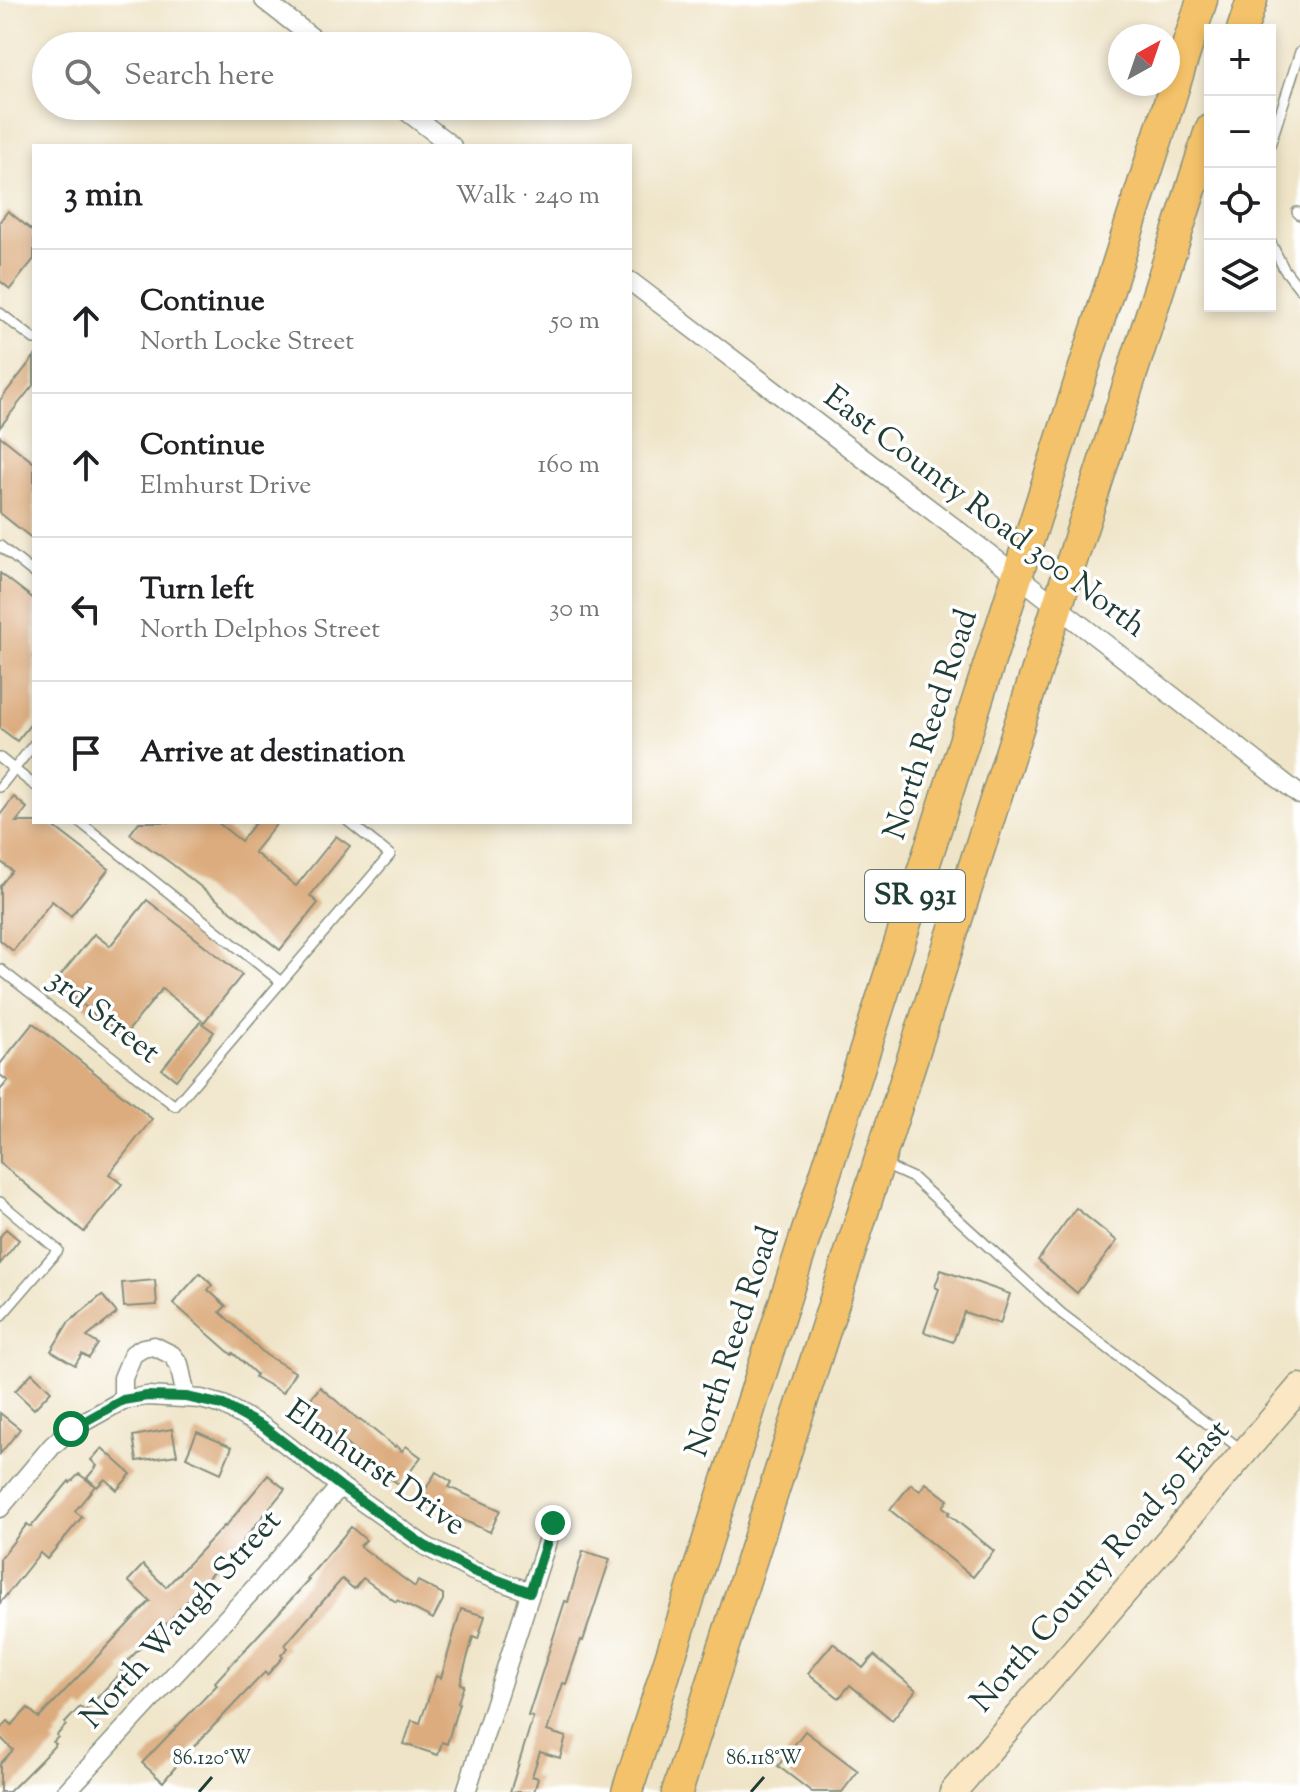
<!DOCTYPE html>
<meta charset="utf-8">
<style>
:root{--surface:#fff;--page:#f2f2f2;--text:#202124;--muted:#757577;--line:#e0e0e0}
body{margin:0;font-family:"Sorts Mill Goudy",serif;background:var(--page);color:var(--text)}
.controls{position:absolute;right:24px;top:24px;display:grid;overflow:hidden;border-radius:0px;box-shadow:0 4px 12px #0003}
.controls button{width:72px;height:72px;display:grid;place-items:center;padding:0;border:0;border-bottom:2px solid var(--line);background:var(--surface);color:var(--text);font:40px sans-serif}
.compass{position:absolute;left:1108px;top:24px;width:72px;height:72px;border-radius:50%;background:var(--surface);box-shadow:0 4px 12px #0003;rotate:40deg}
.stop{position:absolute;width:24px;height:24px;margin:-18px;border:6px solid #0b8043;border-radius:50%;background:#fff}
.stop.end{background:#0b8043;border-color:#fff;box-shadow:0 2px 8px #0008}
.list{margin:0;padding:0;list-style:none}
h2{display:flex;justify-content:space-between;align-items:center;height:104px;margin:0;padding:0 32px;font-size:34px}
h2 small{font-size:26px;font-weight:400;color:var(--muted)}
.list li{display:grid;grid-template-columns:52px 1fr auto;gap:24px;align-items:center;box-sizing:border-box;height:144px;padding:0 32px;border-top:2px solid var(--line)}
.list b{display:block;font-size:30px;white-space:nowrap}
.list p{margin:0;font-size:26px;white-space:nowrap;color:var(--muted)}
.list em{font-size:26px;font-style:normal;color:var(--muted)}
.icon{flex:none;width:44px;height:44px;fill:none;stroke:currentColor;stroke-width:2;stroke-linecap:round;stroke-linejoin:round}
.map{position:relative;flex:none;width:1300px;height:1792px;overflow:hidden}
.search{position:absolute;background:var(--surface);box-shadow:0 4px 12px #0003;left:32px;top:32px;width:600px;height:88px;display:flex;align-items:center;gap:20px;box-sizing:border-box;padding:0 28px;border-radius:44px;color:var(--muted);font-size:30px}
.panel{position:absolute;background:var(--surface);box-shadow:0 4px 12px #0003;left:32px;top:144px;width:600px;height:680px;border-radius:0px}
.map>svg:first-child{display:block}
.building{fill:#dcac7e}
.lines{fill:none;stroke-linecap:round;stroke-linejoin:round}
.lane-casing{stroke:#87907e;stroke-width:12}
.street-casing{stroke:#87907e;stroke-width:21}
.secondary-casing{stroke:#87907e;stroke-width:29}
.primary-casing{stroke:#87907e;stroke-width:33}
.lane{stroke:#fff;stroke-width:9}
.street{stroke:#fff;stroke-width:18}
.secondary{stroke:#fbe7c3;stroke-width:26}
.primary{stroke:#f4c26a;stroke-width:30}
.route{stroke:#0b8043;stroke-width:10}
.ticks{fill:none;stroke:#1f3d34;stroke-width:3}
.labels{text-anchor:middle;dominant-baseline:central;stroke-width:7;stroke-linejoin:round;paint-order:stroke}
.shield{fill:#fff;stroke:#627771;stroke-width:2}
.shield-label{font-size:30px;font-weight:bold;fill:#1f3d34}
.street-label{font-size:32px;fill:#1f3d34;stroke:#fff}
.ticks-label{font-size:20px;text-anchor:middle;fill:#1f3d34;stroke:#fff;stroke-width:7;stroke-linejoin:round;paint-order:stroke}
</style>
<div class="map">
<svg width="1300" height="1792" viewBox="0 0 1300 1792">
<rect width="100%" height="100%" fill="#fff"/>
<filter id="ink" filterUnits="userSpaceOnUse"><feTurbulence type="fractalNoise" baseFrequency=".0125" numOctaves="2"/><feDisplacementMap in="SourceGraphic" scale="16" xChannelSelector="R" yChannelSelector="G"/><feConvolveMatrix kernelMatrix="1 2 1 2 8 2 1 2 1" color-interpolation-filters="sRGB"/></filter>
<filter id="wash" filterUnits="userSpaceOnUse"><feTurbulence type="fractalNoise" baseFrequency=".006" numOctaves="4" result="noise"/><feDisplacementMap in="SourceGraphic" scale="32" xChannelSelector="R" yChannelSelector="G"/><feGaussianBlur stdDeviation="1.8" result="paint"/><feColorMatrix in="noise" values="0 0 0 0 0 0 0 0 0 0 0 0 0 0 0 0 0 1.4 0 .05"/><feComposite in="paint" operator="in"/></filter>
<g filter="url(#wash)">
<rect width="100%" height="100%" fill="#efe4c7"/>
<g id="blocks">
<g class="building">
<polygon points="8,211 34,232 34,259 10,289 0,281 0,221"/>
<polygon points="34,357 34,384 0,427 0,400"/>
<polygon points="0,436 34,463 34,540 0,513"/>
<polygon points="0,573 34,599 34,720 17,741 0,728"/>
<polygon points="14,797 27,808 16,822 48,822 109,869 71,916 52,901 13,951 0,940 0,886 12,871 0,861 0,815"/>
<polygon points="139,822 217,822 241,841 256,822 278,822 254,852 296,886 336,836 350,846 310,896 318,903 280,950 172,864 130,834"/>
<polygon points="147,900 242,975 204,1022 162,989 124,1036 97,1014 96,1016 56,981 94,934 110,946"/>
<polygon points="200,1022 214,1032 176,1080 162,1069"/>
<polygon points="33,1023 152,1119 109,1174 122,1184 84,1232 0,1163 0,1090 8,1081 0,1075 0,1064"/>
<polygon points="1076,1208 1117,1241 1077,1293 1038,1260"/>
<polygon points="6,1229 19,1240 0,1264 0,1237"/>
<polygon points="941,1270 1010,1294 1000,1324 964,1312 953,1342 924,1332 939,1289 935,1287"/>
<polygon points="200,1273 212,1285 208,1290 226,1306 220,1312 266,1355 295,1372 283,1393 255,1377 256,1374 233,1353 232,1355 173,1303"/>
<polygon points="155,1280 157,1305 124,1307 122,1283"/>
<polygon points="102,1295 117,1313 87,1337 98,1344 89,1358 82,1354 75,1365 51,1351 68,1323"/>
<polygon points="32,1373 51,1391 34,1409 15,1391"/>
<polygon points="320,1387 359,1420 360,1419 395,1447 396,1445 402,1451 406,1446 421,1457 400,1485 365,1460 303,1408"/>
<polygon points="0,1413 20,1429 0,1454"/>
<polygon points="172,1429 177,1455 137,1461 133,1436"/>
<polygon points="197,1432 232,1447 221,1473 186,1457"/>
<polygon points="102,1448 131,1474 117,1490 105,1479 97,1487 87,1478 97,1466 91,1460"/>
<polygon points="436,1472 452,1482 449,1487 500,1510 490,1532 445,1512 433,1505 432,1506 420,1499"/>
<polygon points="79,1474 95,1486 75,1511 82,1517 47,1559 40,1553 0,1603 0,1559 27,1524 31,1527 69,1481 70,1483"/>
<polygon points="268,1475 285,1489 242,1542 226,1561 224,1560 164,1627 162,1625 120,1669 122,1671 85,1711 80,1707 65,1723 66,1725 57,1735 58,1737 53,1742 56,1744 41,1760 9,1792 0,1792 0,1764 13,1750 0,1737 0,1729 8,1721 12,1725 28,1708 39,1718 150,1601 128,1581 143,1565 166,1587 224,1526 225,1527"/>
<polygon points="926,1483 948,1500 943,1507 950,1512 948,1514 994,1551 973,1577 890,1510 911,1484 920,1491"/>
<polygon points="351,1527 366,1540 360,1546 415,1587 418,1581 443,1594 443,1600 433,1619 397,1600 396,1602 363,1578 354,1589 342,1579 285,1645 288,1648 281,1655 283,1657 267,1675 265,1672 182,1759 163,1782 142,1763 217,1685 215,1682 309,1580 307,1579"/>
<polygon points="583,1551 610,1559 583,1641 581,1640 566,1684 563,1683 547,1731 566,1737 560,1758 540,1752 532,1776 538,1778 534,1792 510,1792 533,1717 528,1716 565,1601 568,1602"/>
<polygon points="461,1609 485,1616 478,1639 473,1637 460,1684 464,1685 458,1702 459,1703 447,1744 442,1742 438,1755 404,1744 412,1720 420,1723 436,1676 441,1678"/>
<polygon points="833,1643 863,1668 874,1655 916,1690 892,1720 850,1685 839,1698 808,1673"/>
<polygon points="805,1731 858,1771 842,1792 812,1792 778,1766"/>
</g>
</g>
</g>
<g filter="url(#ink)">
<use href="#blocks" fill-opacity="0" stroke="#87907e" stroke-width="2"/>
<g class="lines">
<g class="lane-casing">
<g id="lane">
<polyline points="1270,145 1300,52"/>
<polyline points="1297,212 1300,215"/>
<polyline points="1270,241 1284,269 1300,289"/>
<polyline points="0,313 34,339"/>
<polyline points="0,546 34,573"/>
<polyline points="0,758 34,785"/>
<polyline points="0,787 34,744"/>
<polyline points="80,822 281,982"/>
<polyline points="0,969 175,1106 390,855 349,822"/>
<polyline points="882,1164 913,1178 1061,1313 1242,1450"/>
<polyline points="0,1202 58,1250 0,1317"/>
</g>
</g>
<g class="street-casing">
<g id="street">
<polyline points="264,0 323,46"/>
<polyline points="400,106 452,146"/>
<polyline points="630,281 1018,576 1300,795"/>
<polyline points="123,1400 123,1378 133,1354 143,1348 154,1346 172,1355 179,1364 186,1397"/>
<polyline points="0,1508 52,1446 71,1429 123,1400 147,1396 201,1399 223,1405 265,1428 340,1486 425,1546 473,1571 530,1592"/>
<polyline points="66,1792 260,1582 340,1486"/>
<polyline points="466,1792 553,1523"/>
</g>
</g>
<g class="secondary-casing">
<polyline id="secondary" points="953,1792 1300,1387"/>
</g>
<g class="primary-casing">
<g id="primary">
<polyline points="1242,30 1252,0"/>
<polyline points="627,1792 1202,0"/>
<polyline points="677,1792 1210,130"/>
</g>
</g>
<use href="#lane" class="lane"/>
<use href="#street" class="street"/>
<use href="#secondary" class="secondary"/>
<use href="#primary" class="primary"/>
</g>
</g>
<g class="lines" filter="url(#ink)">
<polyline class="route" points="71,1429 123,1400 147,1396 186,1397 223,1405 265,1428 340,1486 425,1546 473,1571 530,1592 553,1523"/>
</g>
<path class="ticks" d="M199 1792 212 1777M751 1792 764 1777"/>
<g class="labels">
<rect class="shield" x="865" y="870" width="100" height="52" rx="6"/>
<g class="shield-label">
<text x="915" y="896">SR 931</text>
</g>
<g class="street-label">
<text transform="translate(984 513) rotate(37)">East County Road 300 North</text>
<text transform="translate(932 725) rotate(-72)">North Reed Road</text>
<text transform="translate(103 1017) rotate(38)">3rd Street</text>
<text transform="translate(734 1342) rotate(-72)">North Reed Road</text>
<text transform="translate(375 1469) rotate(35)">Elmhurst Drive</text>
<text transform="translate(1101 1567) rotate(-49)">North County Road 50 East</text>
<text transform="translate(182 1620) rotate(-48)">North Waugh Street</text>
</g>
</g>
<g class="ticks-label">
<text x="212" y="1764">86.120°W</text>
<text x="764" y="1764">86.118°W</text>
</g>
</svg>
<div class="controls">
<button>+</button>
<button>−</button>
<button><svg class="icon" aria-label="locate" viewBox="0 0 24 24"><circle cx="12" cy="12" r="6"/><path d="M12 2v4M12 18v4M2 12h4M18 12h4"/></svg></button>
<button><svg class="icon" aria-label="layers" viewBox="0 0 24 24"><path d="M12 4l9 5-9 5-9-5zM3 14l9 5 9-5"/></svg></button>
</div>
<svg class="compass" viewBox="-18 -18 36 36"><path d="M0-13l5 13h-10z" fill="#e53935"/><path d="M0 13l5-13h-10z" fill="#757577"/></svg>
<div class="stop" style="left:71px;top:1429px"></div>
<div class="stop end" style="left:553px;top:1523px"></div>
<div class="search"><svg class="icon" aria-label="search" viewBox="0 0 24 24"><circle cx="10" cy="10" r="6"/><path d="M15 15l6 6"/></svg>Search here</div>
<section class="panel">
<h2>3 min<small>Walk · 240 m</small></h2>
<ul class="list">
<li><svg class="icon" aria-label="ahead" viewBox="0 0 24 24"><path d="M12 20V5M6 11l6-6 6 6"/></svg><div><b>Continue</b><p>North Locke Street</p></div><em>50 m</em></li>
<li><svg class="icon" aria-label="ahead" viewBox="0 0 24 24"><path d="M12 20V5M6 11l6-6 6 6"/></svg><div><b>Continue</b><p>Elmhurst Drive</p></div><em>160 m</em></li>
<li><svg class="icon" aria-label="left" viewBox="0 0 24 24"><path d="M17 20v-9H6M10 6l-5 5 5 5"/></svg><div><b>Turn left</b><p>North Delphos Street</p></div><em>30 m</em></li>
<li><svg class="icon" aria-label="arrive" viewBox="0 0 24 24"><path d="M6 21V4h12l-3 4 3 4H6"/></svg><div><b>Arrive at destination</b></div></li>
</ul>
</section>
</div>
